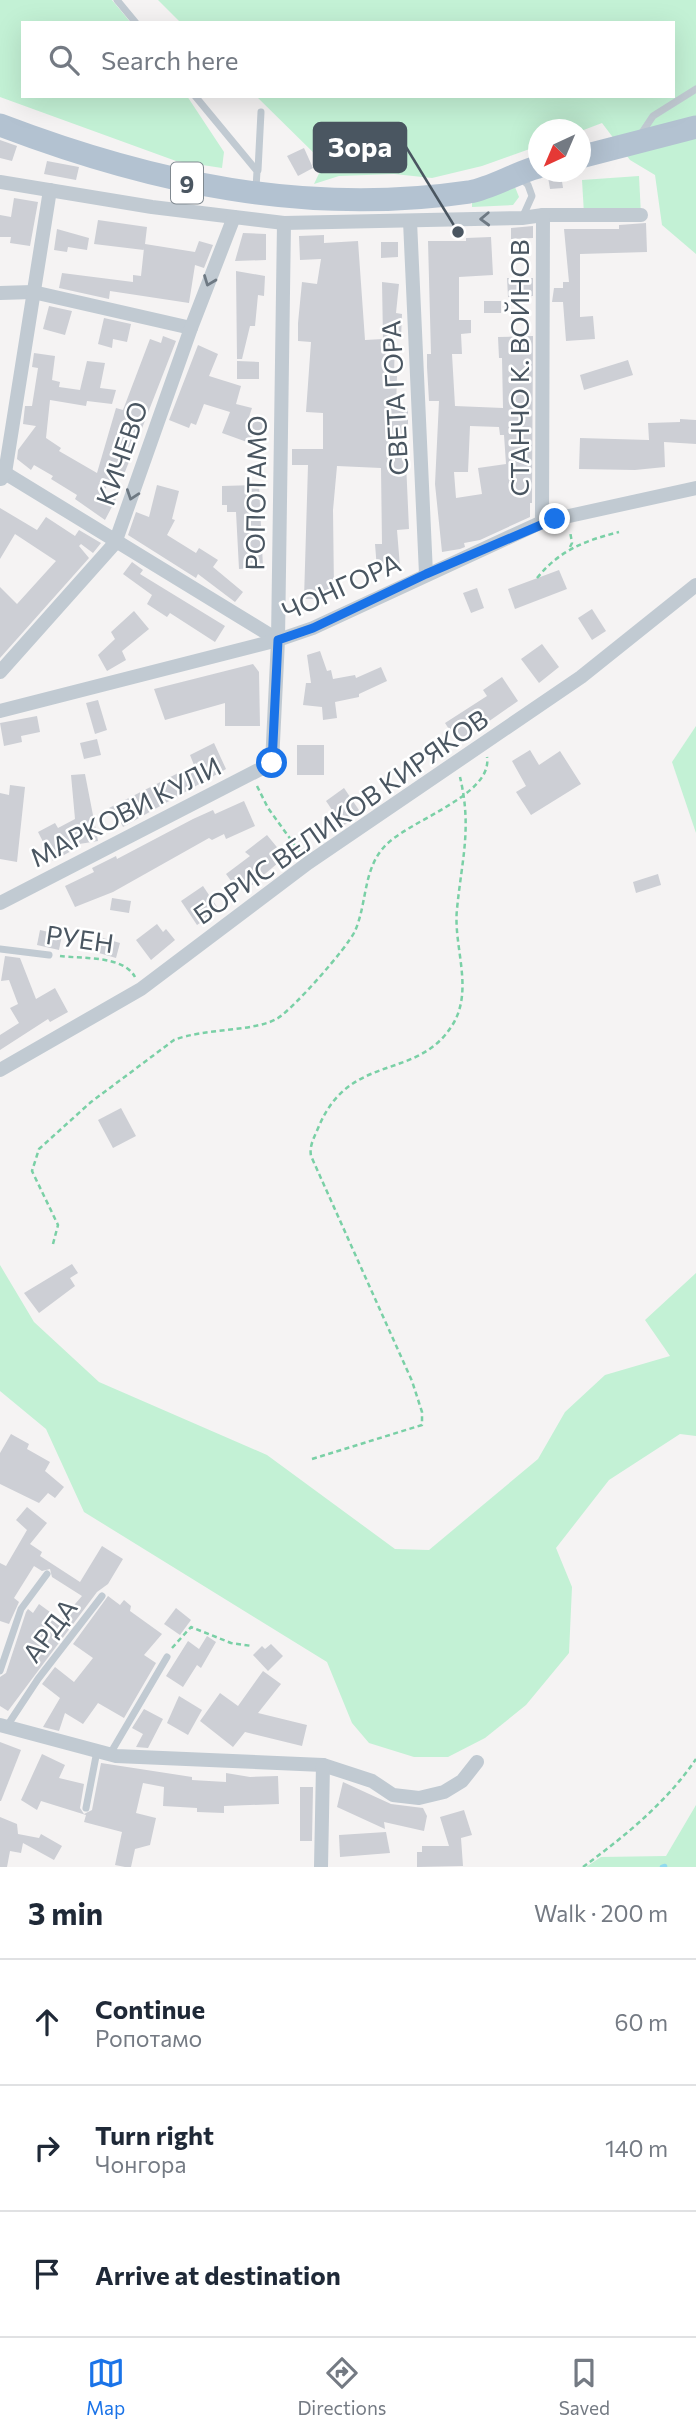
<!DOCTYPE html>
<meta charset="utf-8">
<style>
:root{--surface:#fff;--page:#f2f2f3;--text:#1f2937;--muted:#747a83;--line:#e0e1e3;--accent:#1a73e8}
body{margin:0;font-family:Commissioner,sans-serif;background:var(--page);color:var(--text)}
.compass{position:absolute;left:528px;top:119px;width:63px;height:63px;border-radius:50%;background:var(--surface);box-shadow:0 7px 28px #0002;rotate:224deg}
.stop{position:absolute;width:21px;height:21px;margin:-16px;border:5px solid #1a73e8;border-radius:50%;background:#fff}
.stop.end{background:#1a73e8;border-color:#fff;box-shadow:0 2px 7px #0008}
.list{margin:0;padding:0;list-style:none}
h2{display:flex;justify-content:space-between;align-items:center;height:91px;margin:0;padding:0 28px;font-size:30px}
h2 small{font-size:23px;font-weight:400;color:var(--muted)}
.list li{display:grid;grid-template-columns:46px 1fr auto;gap:21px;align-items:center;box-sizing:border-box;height:126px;padding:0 28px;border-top:2px solid var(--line)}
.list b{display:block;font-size:26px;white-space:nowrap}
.list p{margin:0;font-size:23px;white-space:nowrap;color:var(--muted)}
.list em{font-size:23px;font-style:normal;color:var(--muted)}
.icon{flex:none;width:38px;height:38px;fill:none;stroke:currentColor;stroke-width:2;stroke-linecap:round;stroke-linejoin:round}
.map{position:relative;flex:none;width:696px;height:1867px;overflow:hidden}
.search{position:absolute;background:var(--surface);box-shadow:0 7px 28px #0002;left:21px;right:21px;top:21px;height:77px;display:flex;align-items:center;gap:18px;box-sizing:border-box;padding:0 24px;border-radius:0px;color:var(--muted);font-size:26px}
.sheet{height:469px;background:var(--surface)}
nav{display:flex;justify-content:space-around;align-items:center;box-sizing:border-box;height:98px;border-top:2px solid var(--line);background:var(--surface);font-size:19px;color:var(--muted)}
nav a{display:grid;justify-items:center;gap:4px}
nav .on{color:var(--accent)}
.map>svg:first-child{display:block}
.green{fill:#c3f1d5}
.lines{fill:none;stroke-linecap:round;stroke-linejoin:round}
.stream{stroke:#90daee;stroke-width:4.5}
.building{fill:#cdcfd5;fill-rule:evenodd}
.path{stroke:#7ad0a6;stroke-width:2.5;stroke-dasharray:5 3.5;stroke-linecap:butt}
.lane{stroke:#c1cad2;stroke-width:7}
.street{stroke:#c1cad2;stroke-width:14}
.primary{stroke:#b3c2d1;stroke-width:23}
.oneway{stroke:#6e7983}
.route{stroke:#1a73e8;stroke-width:9}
.labels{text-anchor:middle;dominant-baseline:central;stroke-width:5;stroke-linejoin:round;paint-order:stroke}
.shield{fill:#fff;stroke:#808990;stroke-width:2}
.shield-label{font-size:24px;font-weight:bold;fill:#4a5661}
.street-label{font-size:26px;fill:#4a5661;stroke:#fff}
.leader{fill:none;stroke:#4a5661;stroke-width:2.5}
.callout-dot{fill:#4a5661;stroke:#fff;stroke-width:2.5}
.callout{fill:#4a5661;stroke:#4a5661;stroke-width:2.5}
.callout-label{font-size:28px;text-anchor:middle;font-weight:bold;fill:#fff}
</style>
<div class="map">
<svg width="696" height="1867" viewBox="0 0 696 1867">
<rect width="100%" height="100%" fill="#f5f3f3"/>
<g class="green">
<polygon points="0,0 112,0 131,23 23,23 23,96 187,96 224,152 222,168 176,161 0,97"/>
<polygon points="158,0 696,0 696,254 662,225 655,175 630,160 602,123 581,131 538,130 538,146 482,166 432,178 394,174 339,176 314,184 324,163 256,96 673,96 673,23 181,23"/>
<polygon points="639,176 641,215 584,214 582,180"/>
<polygon points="515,187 519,197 513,205 472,207 472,198"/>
<polygon points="696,726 696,833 672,762"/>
<polygon points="0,1265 34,1322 99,1382 267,1455 395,1549 429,1550 538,1459 565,1412 605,1375 670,1356 645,1320 696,1273 696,1436 680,1434 609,1480 556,1548 572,1587 569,1653 526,1705 485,1738 448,1757 414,1757 369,1743 352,1723 327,1662 84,1512 46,1429 0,1391"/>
<polygon points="696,1805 696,1867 586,1867 601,1857 666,1856"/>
</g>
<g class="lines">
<polyline class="stream" points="662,1867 665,1866"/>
</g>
<g class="building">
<polygon points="0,140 17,146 12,161 0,158"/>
<polygon points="304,148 313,168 298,176 287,156"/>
<polygon points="47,161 79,167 76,180 44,174"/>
<polygon points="561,175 563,188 550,189 548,177"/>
<polygon points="14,198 38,202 30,246 10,243 11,237 0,237 0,215 11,217"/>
<polygon points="98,220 147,227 145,244 195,252 199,241 213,245 204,268 195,265 189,303 110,291 109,299 59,288 62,273 133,282 133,275 141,276 144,248 144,250 94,244"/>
<polygon points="646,223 647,252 580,254 580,317 593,316 595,339 566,341 563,302 552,302 554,288 563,288 563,282 569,282 564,229 619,229 619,225"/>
<polygon points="533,226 533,238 511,239 511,228"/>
<polygon points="57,229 89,238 87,250 68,247 67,252 54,250"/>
<polygon points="243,233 266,234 266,260 235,261"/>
<polygon points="324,235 324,243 358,241 365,340 383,339 382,282 399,284 396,313 402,314 401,338 395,338 394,376 397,376 396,408 408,408 408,440 405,440 409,529 397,530 400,567 377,569 375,544 382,544 381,468 337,466 333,510 334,591 322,591 322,599 304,599 308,465 292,465 292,449 323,449 323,413 306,412 311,342 298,341 298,323 302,282 317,284 321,259 300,260 299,236"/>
<path d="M491 237 493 275 459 277V320H471V333L461 334 462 354H452L455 406 503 408 502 358H499L498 337 533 336 532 503H530V517L480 540 464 543 465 547 460 549 442 552 435 484 439 401H429L427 367V354H431L428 241H466V238ZM470 426 499 427 500 435H504L506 464 478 468 482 494 456 498 454 472H468Z"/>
<polygon points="381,242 398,242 398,257 381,258"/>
<polygon points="236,271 265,276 264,296 258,295 255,326 250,326 242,359 237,359"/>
<polygon points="507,278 533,278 533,296 508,297"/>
<rect x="484" y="301" width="17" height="12"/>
<polygon points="49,306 72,311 65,335 43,329"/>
<polygon points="104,318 131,324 127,342 113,339 112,348 98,344"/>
<polygon points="163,336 176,341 123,477 115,474 103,492 116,499 105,520 75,499 77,495 51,479 53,476 34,465 31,470 17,459 18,450 36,426 23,424 25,406 32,406 38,368 32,367 34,353 55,356 52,380 60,382 59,387 80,390 87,361 105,363 100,388 116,390 112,404 87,401 86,406 50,400 46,438 61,448 59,451 97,473 116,408 123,410 150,339 161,343"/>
<polygon points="198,345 218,354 209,376 241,386 236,404 252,408 249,417 267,424 258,446 222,433 230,412 204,404 196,425 191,423 189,428 169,420"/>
<polygon points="628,360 633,375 584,390 580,375"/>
<polygon points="237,361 259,362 259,379 237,379"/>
<polygon points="680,419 696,420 696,444 664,442 665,467 635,470 579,469 580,438 649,440 648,423 680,422"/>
<polygon points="157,485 179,491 172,519 175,520 167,535 196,553 199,548 218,560 213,567 243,592 235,602 198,574 196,578 128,535 136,512 149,517"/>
<polygon points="259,485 263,567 239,569 236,512 227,512 227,505 222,505 222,486"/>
<polygon points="0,508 37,530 46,517 75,536 79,530 101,543 93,553 81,544 79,546 89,558 0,658 0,587 17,604 56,561 15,534 0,559"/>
<polygon points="132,562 143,570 140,574 225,626 215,642 170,613 167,617 147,604 152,595 123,574"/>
<polygon points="559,570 567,589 515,609 508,589"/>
<polygon points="477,588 484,608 471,613 463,593"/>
<polygon points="592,609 606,631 592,640 578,618"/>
<polygon points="134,611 149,629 122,651 126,660 107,671 98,655 115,639 111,632"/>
<polygon points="542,644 559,667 539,683 521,659"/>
<polygon points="320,651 327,671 331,670 333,679 355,675 356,678 381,667 387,681 359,694 359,697 335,702 337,718 323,720 322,707 303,705 306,683 311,683 307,655"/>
<polygon points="253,664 259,672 260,726 225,726 225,703 165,720 154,689"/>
<polygon points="502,677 518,701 458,743 445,723 487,696 483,690"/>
<polygon points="98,700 107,730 95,734 86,703"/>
<polygon points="37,716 40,732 21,736 22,742 4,746 0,723"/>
<polygon points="97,739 101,755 84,759 80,743"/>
<polygon points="214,743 226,769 123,827 119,819 114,819 109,808 194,765 190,755"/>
<rect x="297" y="745" width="27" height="30"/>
<polygon points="530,750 539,765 560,751 581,784 531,815 516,792 526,786 512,761"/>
<polygon points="85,774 98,841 73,845 75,849 53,861 38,832 55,823 58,828 75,819 71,775"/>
<polygon points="10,785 25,787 17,862 0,859 0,793 9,795"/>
<polygon points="344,788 361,813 343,826 326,801"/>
<polygon points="244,801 255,826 226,839 224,834 212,840 209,838 113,892 75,907 65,886 94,872 92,868 116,856 117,859 193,819 213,810 215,814"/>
<polygon points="267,835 285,857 245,891 241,886 237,889 226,874 250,856 245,852"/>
<polygon points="658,874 661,885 636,893 633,882"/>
<polygon points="203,886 219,910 197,925 181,901"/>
<polygon points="112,898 131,901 129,913 110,910"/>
<polygon points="157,924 163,932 166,929 175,940 151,960 136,940"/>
<polygon points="40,930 62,935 59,950 37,945"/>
<polygon points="103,938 120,943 116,958 99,953"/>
<polygon points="5,956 20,958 36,999 55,988 68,1012 50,1022 48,1019 0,1050 0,1035 19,1023 10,1008 18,1004 9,980 1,981"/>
<polygon points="121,1108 136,1136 113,1148 98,1120"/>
<polygon points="72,1264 78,1273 70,1278 75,1286 39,1313 24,1293"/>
<polygon points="11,1434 29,1444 27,1449 50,1462 45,1471 64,1487 55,1498 48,1493 39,1503 0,1484 0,1453"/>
<polygon points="27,1507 47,1523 30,1544 42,1552 40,1556 80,1582 102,1546 123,1559 108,1584 97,1592 8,1711 0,1706 0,1677 6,1673 26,1612 28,1609 33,1613 39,1604 61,1620 82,1596 52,1577 50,1569 42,1571 34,1566 14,1598 19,1602 9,1624 0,1621 0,1563 6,1566 27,1530 16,1520"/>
<polygon points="108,1596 120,1605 124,1600 131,1606 130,1611 162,1634 144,1655 156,1663 124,1718 98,1703 83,1724 65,1713 59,1731 43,1727 60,1698 42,1684 55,1667 74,1682 93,1658 73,1644"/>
<polygon points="176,1608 191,1620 180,1635 164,1624"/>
<polygon points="207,1636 216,1642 201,1668 197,1665 183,1687 166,1676 188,1641 199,1649"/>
<polygon points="271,1644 283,1656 268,1671 253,1655 262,1646 265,1649"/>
<polygon points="263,1671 281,1684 258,1713 307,1725 302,1746 245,1732 233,1747 200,1721 220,1693 238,1706"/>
<polygon points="179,1696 202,1710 188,1735 167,1723"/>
<polygon points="144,1709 163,1719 148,1748 136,1747 143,1734 132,1728"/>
<polygon points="0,1742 21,1750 1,1801 0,1801"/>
<polygon points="42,1754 65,1765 59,1778 84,1784 80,1808 84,1814 92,1810 101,1763 192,1777 192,1780 226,1782 226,1773 250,1777 278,1776 279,1804 224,1806 224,1813 197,1812 197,1808 163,1806 164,1787 143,1783 136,1813 156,1818 150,1845 135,1849 131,1867 125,1867 115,1865 122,1832 84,1822 86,1815 41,1801 37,1810 21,1800"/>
<polygon points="343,1782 391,1804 423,1808 427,1816 424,1831 384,1822 385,1829 337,1807"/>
<polygon points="300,1787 313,1787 312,1841 300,1841"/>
<polygon points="464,1810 472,1835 461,1838 463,1866 417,1867 417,1852 422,1852 422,1846 449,1846 440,1817"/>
<polygon points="0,1817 17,1824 18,1834 39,1838 41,1834 62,1846 54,1860 23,1843 21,1853 10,1851 7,1867 0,1867"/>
<polygon points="386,1832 390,1853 340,1857 339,1835"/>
</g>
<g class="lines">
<g class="path">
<polyline points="570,547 572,543 570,531"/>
<path d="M537 578C560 550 584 541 619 532"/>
<polyline points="257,786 268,808 299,851"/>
<path d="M60 956C82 959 123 955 135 977"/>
<path d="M53 1244 58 1225 32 1171 39 1149 91 1102 174 1040C204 1028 256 1032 278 1018 294 1008 347 948 355 931 367 904 363 870 384 847 408 820 493 796 487 757"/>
<path d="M312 1459 422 1425V1412L412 1381 311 1156C309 1145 315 1136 319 1126 351 1051 418 1082 453 1024 474 989 453 946 457 909 462 858 472 828 460 777"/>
<polyline points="172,1648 191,1627 231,1643 252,1646"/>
<path d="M583 1867C625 1836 666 1803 696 1759"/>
</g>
<g class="lane">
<polyline points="117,0 136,23"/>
<polyline points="195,96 257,171 256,188"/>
<polyline points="641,134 653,116 696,89"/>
<polyline points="258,170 261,112"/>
<polyline points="521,178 528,185 532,196 523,216"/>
<polyline points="0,949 49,955"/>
<polyline points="0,1671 21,1609 47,1574"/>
<polyline points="7,1726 38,1679 102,1596"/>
<polyline points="110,1754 167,1657"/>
<polyline points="86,1808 97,1751"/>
</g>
<g class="street">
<polyline points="0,182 152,207 284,223 522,218 543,215 641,215"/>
<polyline points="410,221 426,574"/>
<polyline points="0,293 33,292 191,328"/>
<polyline points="0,470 278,640"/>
<polyline points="1,479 5,473 50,190"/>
<polyline points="542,522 543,215"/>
<polyline points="0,672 115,543 191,328 234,217"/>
<polyline points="0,711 278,640 313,628 542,522 696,488"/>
<polyline points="0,903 272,763 278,640 284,223"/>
<polyline points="0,1070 141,989 308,863 581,677 696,585"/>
<polyline points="0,1725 116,1756 323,1765 372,1781 393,1795 419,1798 444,1792 462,1781 477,1762"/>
<polyline points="321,1867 323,1765"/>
</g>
<g class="primary">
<path d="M0 125C152 183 306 216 469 192 492 188 515 173 538 167"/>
<polyline points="580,157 696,127"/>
</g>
</g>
<defs><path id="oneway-chevron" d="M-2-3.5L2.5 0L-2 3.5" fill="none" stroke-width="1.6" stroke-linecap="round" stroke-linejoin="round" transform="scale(1.75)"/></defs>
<g class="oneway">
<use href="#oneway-chevron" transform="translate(485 219) rotate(178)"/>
<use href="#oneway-chevron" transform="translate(209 281) rotate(111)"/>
<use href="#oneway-chevron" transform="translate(132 495) rotate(109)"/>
</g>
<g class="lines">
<polyline class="route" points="272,763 278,640 313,628 426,574 555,519"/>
</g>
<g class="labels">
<rect class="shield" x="171" y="162.5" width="32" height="41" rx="5"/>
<g class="shield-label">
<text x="187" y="183">9</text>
</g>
<g class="street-label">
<text transform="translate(518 368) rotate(-90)">СТАНЧО К. ВОЙНОВ</text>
<text transform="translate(394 398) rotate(-93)">СВЕТА ГОРА</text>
<text transform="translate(121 453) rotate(-71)">КИЧЕВО</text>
<text transform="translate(255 493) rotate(-89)">РОПОТАМО</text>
<text transform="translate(341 586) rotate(-24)">ЧОНГОРА</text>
<text transform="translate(125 811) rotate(-27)">МАРКОВИ КУЛИ</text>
<text transform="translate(340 816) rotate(-35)">БОРИС ВЕЛИКОВ КИРЯКОВ</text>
<text transform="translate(80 938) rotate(8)">РУЕН</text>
<text transform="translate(49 1630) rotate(-53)">АРДА</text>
</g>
</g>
<path class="leader" d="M458 232L406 147"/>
<circle class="callout-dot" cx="458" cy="232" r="7"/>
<rect class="callout" x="314" y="123" width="92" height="49" rx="7"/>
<g class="callout-label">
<text x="360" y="157">Зора</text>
</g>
</svg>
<svg class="compass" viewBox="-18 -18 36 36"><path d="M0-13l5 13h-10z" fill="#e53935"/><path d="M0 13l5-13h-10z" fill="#747a83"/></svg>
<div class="stop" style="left:272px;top:763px"></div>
<div class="stop end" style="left:555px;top:519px"></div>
<div class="search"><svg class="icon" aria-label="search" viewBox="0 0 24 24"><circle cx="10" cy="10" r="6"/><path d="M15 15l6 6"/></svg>Search here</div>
</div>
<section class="sheet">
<h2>3 min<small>Walk · 200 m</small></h2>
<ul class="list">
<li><svg class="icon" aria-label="ahead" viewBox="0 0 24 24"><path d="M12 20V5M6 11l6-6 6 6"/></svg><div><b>Continue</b><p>Ропотамо</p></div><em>60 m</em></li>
<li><svg class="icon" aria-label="right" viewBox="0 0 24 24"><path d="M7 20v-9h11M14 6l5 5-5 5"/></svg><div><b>Turn right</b><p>Чонгора</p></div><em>140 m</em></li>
<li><svg class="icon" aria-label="arrive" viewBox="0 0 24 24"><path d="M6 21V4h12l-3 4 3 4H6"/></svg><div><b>Arrive at destination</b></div></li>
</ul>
</section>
<nav>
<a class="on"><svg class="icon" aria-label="map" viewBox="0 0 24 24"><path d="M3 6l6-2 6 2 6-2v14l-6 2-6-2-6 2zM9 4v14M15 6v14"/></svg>Map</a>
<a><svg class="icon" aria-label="directions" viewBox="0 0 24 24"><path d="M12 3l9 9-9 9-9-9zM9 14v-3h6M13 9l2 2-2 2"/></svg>Directions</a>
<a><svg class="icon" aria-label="saved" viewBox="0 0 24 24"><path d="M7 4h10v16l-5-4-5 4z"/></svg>Saved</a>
</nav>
